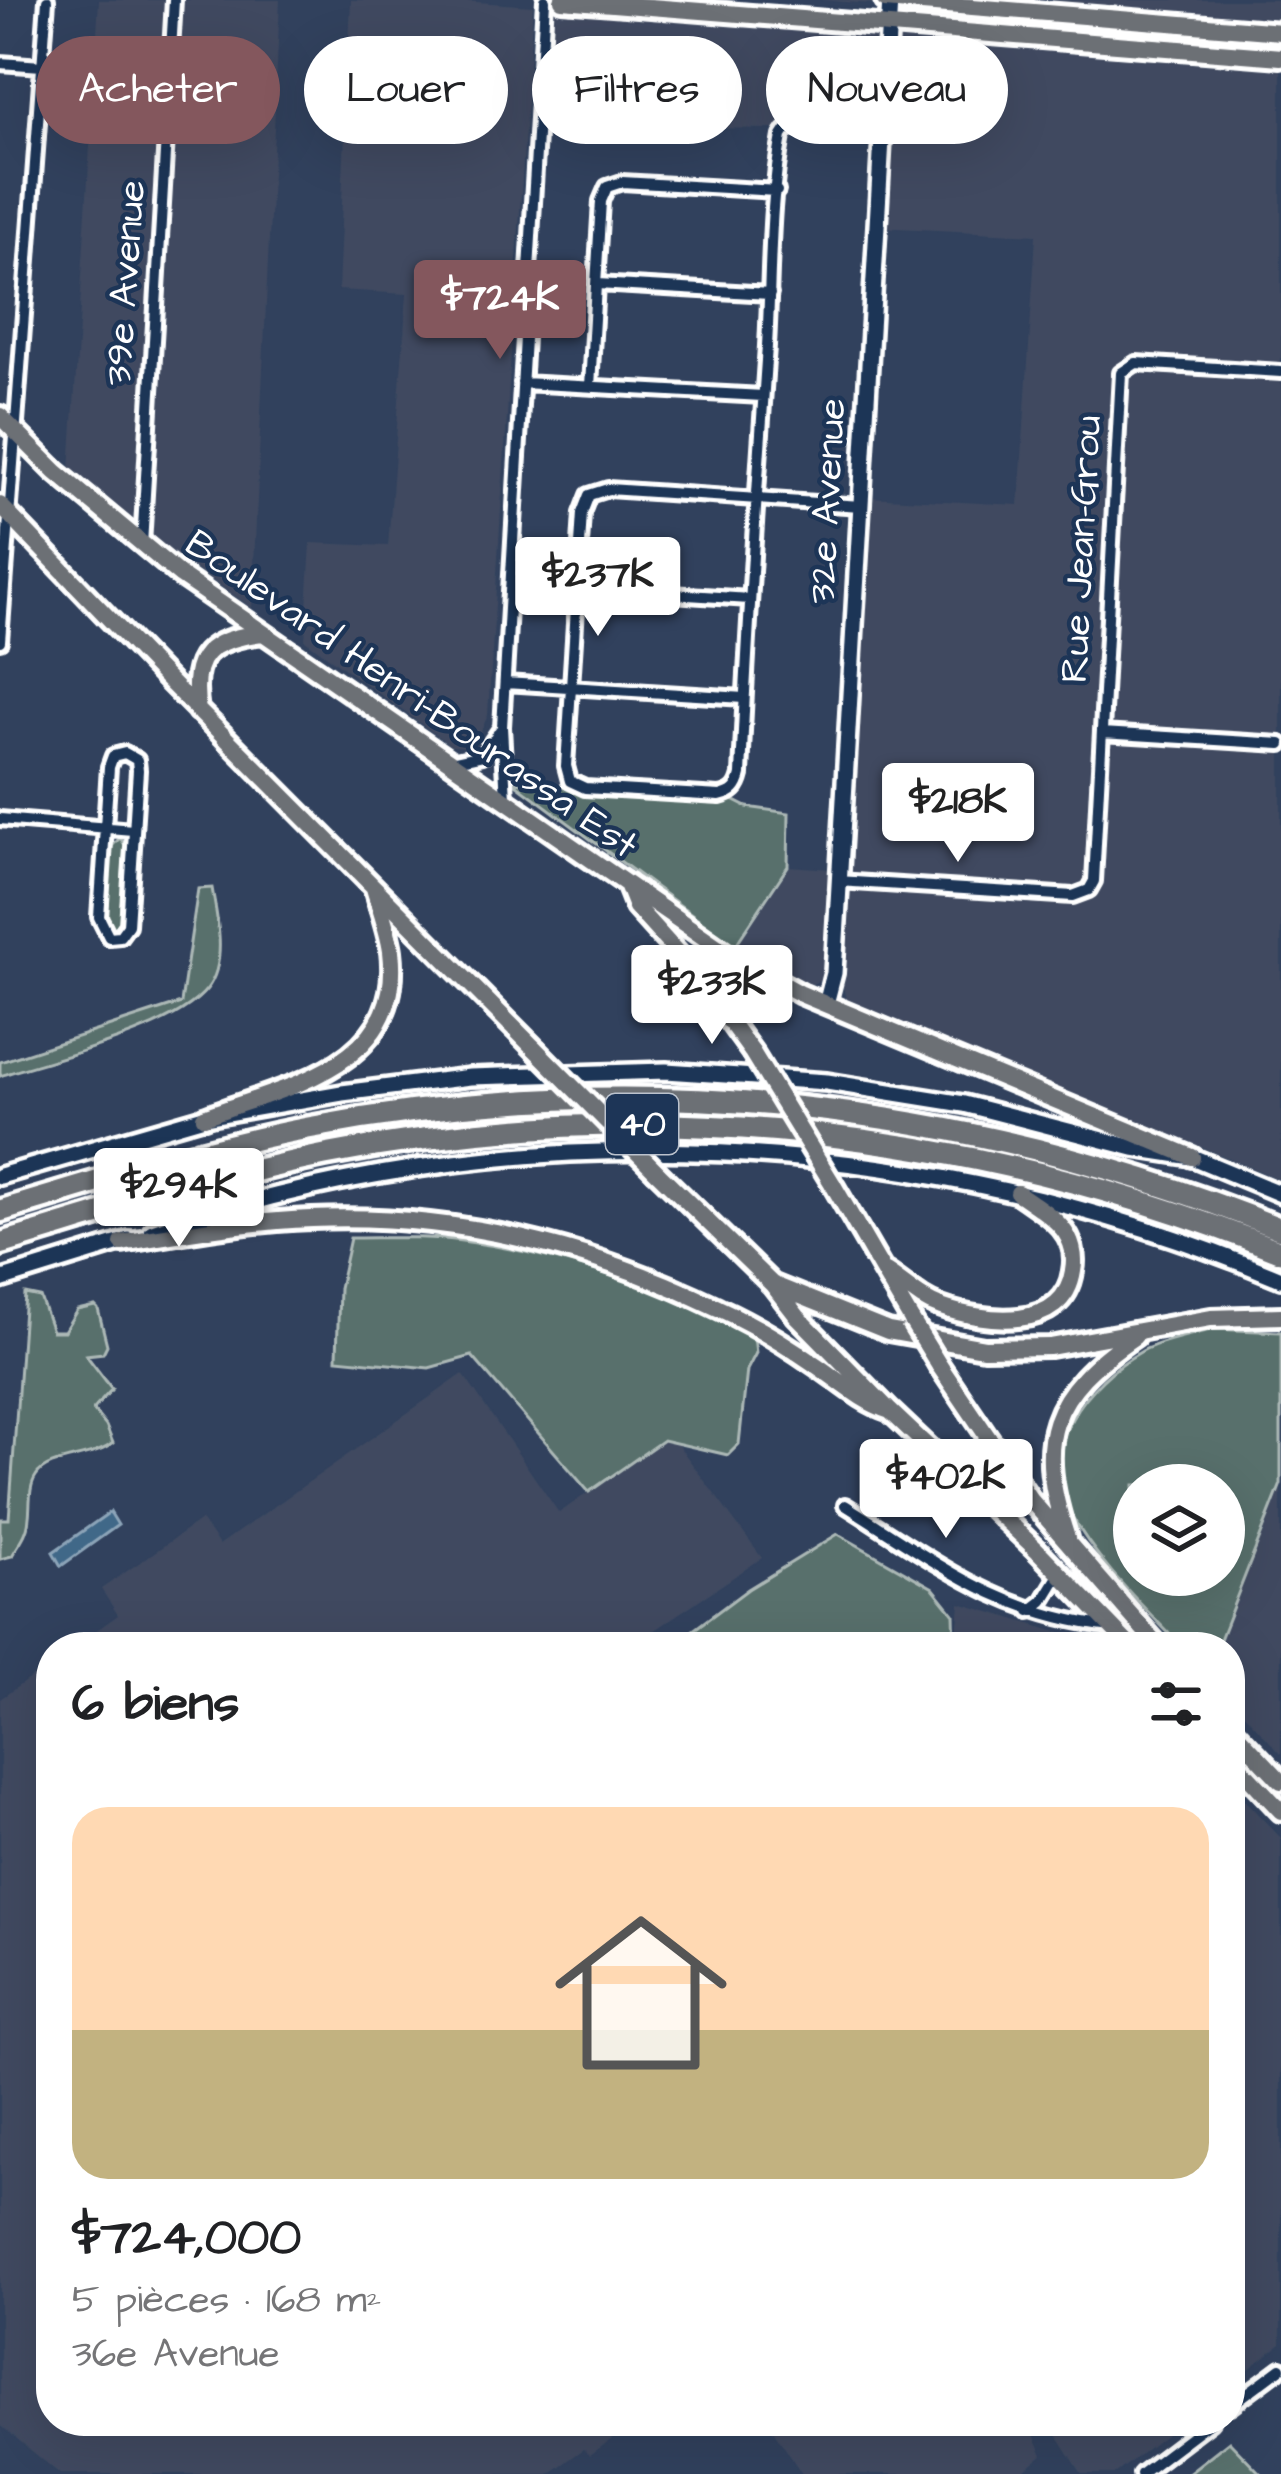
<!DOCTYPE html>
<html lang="fr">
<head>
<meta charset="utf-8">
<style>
  :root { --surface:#fff; --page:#f2f2f2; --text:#202124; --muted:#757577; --accent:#84575d }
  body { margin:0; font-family:"Architects Daughter",sans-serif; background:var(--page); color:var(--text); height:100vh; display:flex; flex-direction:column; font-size:45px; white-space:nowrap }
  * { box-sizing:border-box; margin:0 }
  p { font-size:39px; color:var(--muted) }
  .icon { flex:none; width:66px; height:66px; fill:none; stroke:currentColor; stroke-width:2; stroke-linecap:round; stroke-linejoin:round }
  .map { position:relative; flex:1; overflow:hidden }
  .details { position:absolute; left:36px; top:1632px; width:1209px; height:804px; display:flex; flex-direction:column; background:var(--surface); border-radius:48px; box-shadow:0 12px 48px #0002 }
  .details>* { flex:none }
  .top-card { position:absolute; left:36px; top:36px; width:1209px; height:108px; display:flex; gap:24px }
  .tools { position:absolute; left:1113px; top:1464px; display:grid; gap:24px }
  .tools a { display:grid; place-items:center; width:132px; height:132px; border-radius:50%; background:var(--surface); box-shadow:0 12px 48px #0002; font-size:60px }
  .price { position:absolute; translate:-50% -102px; padding:0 27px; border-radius:12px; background:#fff; color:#222; font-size:39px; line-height:78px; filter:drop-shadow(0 3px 6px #0008) }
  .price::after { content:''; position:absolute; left:50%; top:72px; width:36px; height:27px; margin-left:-18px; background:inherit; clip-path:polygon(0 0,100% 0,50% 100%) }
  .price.current { background:var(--accent); color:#fff }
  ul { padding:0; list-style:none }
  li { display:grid; align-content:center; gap:24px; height:636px; padding:0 36px }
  li span { display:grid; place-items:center; height:372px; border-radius:36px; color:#555 }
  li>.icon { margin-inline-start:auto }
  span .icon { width:216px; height:216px; fill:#fffc; stroke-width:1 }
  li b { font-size:51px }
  h2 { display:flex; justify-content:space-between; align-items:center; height:144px; padding:0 36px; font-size:51px }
  .pill { padding:0 42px; border-radius:54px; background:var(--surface); box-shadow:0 12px 48px #0002; font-size:42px; line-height:108px }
  .pill.current { background:var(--accent); color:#fff }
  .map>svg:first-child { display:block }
</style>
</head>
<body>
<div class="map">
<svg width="1281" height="2474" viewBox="0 0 1281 2474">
  <rect width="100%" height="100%" fill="#31415d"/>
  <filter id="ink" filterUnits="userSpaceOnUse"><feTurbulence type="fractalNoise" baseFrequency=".00833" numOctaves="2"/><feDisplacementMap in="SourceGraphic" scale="24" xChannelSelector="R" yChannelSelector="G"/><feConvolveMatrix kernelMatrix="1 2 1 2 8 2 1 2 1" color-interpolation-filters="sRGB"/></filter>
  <g filter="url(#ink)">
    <path fill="#3f4a61" d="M99,0H280L252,608L155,541L70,471Z
      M351,0H448L533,6L488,715L474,747L451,746L305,640L311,543L388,546L407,294L338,290Z
      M545,0L1281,57V1180L888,1018L846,999L843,987L820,980L811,985L735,945L788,866L848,870L868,497L1019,505L1036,235L877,227L882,131L538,125Z
      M820,0H1281V35Z
      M463,1374L559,1513L663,1440L678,1445L762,1558L647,1635L654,1647H73L118,1615L101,1589L201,1520L219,1545Z
      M1281,1484V1754L1230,1698V1647H1217Z
      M960,1603L1097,1644L1099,1647H956Z
      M51,1663V2421H611L619,2434L590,2455L584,2449L549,2474H60L0,2425V1699Z
      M1230,1785L1281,1838V2344L1230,2384Z
      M767,2421H1028L1043,2455L1019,2474H802Z
      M1048,2421H1183L1115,2474H1082Z"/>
    <path fill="#58706c" stroke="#acb8b6" stroke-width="3" fill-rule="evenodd" d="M513,782L733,800L747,807L789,813L788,866L735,946Z
      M120,838L125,845L120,924L112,930L107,923L111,847Z
      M212,888C217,918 228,962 207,989C173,1032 54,1058 0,1076V1062L181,1003L198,889Z
      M350,1238C387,1238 426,1236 462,1241C557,1253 670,1290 754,1337L756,1353L747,1370L739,1444L728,1455L663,1440L589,1492L472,1356L429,1368L337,1359L339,1288Z
      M25,1294L40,1297L52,1331H64L77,1310L95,1306L98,1309L107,1345L103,1353L86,1355L112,1389L93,1410L106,1426L113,1443C93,1460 48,1456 36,1476C26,1491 33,1515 26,1531C23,1540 16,1548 12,1556L0,1559V1519H9Z
      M1213,1329L1281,1332V1484L1217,1647H1182C1142,1605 1097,1563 1069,1511C1035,1447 1087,1382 1142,1351C1162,1340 1190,1336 1213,1329ZM1134,1485H1224V1575H1134Z
      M838,1534L933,1588L954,1614L955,1647H681L684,1637L748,1589Z
      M1229,2441L1261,2474H1187Z"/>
    <path fill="#406788" stroke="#8ca4b8" stroke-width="3" d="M110,1512L118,1525L61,1566L53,1552Z"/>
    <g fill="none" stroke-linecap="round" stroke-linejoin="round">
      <g stroke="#fff" stroke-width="20">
        <path id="street" d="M0,63L42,66
          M597,284L770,294
          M522,383L763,396
          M590,386L601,201L607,187L622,182L777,191
          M861,506L608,489L589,495L582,513L566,766L570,781L585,788L720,796C733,793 738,788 741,775C747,632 757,489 767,346C771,277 769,204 782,136L786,130L803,127L883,131
          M142,545L174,0
          M578,588L750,599
          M0,641L47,0
          M505,683L744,698
          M1102,733L1281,744
          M125,753L137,760L138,770L128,925L120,936L109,937L99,917L109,767L113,756Z
          M451,762L483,755L500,730
          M506,799L502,727L545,0
          M0,819L133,830
          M838,881L1073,896L1089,890L1094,881L1121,373L1136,363L1281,372
          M845,1505C938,1563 999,1614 1112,1627
          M1030,1611L1043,1601L1060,1573
          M1230,2406L1281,2368
          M1141,2474L1211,2421"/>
      </g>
      <g stroke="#fff" stroke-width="24">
        <path id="secondary" d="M826,1004L834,973L890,0
          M0,1176L204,1117L342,1093L470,1077L666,1071L827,1082L964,1104L1134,1148L1192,1157L1281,1194
          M152,1232C519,1108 925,1129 1281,1279
          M0,1280L129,1240"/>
      </g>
      <g stroke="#fff" stroke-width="26">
        <path id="primary" d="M562,0L1281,57
          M885,0L1281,32
          M0,416L56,472L181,576L728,954L801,994L1192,1157
          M0,505L170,682L535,1049
          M198,711C189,654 209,640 262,633
          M627,884L636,907L691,968L752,1052
          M204,1117C286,1086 405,1067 391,951C388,930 380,909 374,888
          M657,1172L773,1285L797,1316L890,1411L1037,1550L1131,1647
          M832,1183L912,1321
          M122,1243C185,1233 248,1221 312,1219C454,1213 592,1247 718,1308C751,1323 783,1342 813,1363C839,1380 860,1401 890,1411
          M886,1272C905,1284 920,1300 941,1307C983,1322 1064,1333 1073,1271C1076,1256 1072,1240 1062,1228C1051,1214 1033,1204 1018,1193
          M774,1285L888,1331L984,1348L1050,1347L1211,1318L1281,1316
          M939,1365L1029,1498L1159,1647
          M1067,1538C1034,1439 1049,1394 1135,1336
          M1230,1727L1281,1781
          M1230,1757L1281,1811"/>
      </g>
      <g stroke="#fff" stroke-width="30">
        <path id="highway" d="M0,1211C102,1181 203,1148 308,1128C637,1065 971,1103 1281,1229
          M0,1244C108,1212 215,1177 325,1155C647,1092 978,1129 1281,1252"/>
      </g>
      <use href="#street" stroke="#1d3557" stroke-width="10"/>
      <use href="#secondary" stroke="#1d3557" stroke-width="15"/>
      <use href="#primary" stroke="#6c6f75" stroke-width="16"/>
      <use href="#highway" stroke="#6c6f75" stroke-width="21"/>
      <g stroke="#fff" stroke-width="26" stroke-linecap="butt">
        <path id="primary-bridge" d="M535,1049L657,1172
          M752,1052L832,1183
          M912,1321L939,1365"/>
      </g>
      <use href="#primary-bridge" stroke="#6c6f75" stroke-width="16"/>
    </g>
  </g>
  <g text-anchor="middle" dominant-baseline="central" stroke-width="9" stroke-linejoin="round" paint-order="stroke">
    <rect fill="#1d3557" stroke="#bbc2cd" stroke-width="3" x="606" y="1094" width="72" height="60" rx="9"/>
    <g font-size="36" font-weight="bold" fill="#fff">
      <text x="642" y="1124">40</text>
    </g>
    <g font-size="39" fill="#fff" stroke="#1d3557">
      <text transform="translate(126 283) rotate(-86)">39e Avenue</text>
      <text transform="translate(828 501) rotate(-87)">32e Avenue</text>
      <text transform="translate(1082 549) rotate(-87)">Rue Jean-Grou</text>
      <text transform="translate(411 695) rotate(35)">Boulevard Henri-Bourassa Est</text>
    </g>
  </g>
</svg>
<div class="tools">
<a><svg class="icon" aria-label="layers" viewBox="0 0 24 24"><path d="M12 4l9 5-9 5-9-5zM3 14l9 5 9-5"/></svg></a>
</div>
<b class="price current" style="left:500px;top:362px">$724K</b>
<b class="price" style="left:598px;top:639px">$237K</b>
<b class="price" style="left:958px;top:865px">$218K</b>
<b class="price" style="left:712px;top:1047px">$233K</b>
<b class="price" style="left:179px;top:1250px">$294K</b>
<b class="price" style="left:946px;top:1541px">$402K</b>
<div class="top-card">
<a class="pill current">Acheter</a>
<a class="pill">Louer</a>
<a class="pill">Filtres</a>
<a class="pill">Nouveau</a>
</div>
<section class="details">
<h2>6 biens<svg class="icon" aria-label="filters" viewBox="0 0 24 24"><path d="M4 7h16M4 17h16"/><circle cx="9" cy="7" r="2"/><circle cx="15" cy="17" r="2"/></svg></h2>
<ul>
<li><span style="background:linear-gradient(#ffd9b3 60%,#c2b280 0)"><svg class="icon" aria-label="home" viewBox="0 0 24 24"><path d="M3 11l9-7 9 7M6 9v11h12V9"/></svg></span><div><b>$724,000</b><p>5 pièces · 168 m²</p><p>36e Avenue</p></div></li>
</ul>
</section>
</div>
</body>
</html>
